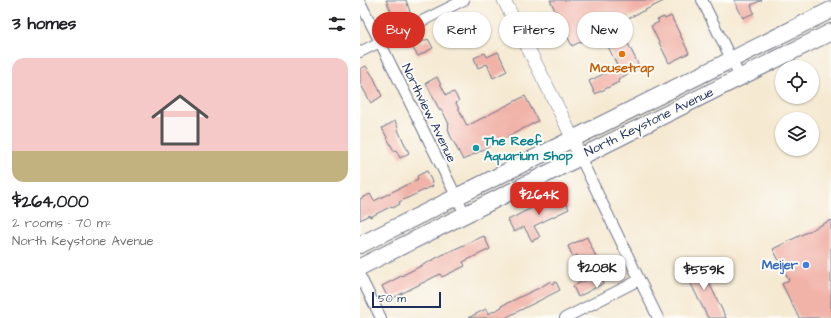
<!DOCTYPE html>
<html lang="en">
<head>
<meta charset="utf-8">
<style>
  :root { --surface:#fff; --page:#f6f6f6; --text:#202124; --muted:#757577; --line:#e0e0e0; --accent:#d93025 }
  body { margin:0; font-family:"Architects Daughter",sans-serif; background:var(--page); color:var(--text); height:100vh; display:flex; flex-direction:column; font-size:15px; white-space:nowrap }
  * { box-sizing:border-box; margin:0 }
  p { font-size:13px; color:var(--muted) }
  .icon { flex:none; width:22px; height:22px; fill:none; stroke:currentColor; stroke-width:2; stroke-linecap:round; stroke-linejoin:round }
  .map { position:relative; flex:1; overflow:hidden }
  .panel { display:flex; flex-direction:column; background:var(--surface); width:360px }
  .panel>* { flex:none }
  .top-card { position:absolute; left:12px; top:12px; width:380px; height:36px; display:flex; gap:8px }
  .controls { position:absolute; left:415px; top:60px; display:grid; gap:8px }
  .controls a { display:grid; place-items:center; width:44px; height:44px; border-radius:50%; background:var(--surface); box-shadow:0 1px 3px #0004; font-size:20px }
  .scale { position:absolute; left:12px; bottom:10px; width:69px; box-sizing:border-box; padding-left:4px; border:2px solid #1b2f5e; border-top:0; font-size:11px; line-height:14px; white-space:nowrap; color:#1b2f5e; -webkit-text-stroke:3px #fdfcf7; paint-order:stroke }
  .price { position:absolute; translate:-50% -34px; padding:0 9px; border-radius:8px; background:#fff; color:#222; font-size:13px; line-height:26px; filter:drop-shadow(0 1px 2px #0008) }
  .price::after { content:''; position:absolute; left:50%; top:24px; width:12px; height:9px; margin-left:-6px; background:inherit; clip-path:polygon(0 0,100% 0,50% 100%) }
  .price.on { background:var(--accent); color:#fff }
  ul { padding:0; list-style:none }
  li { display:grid; align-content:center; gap:8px; height:212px; padding:0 12px }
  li+li { border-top:1px solid var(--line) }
  li span { display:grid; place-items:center; height:124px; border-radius:12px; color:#555 }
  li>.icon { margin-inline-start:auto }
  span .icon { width:72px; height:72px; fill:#fffc; stroke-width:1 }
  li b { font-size:17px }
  h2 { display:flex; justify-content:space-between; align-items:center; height:48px; padding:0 12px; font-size:17px }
  .tag { padding:0 14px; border-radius:18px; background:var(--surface); box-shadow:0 1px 3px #0004; font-size:14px; line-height:36px }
  .tag.on { background:var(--accent); color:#fff }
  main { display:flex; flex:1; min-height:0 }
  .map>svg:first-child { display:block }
</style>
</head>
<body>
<main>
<section class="panel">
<h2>3 homes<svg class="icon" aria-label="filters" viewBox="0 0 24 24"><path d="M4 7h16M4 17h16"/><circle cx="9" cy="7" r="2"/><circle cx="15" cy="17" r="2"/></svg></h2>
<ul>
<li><span style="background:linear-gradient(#f6c9c9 75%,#c2b280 0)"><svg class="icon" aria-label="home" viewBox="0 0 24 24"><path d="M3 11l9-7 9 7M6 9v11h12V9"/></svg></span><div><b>$264,000</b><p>2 rooms · 70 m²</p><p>North Keystone Avenue</p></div></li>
</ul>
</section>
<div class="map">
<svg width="471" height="318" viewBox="0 0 471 318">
  <rect width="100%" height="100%" fill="#fdfcf7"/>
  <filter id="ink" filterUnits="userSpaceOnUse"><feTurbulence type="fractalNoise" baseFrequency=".025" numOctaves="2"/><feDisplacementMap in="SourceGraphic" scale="8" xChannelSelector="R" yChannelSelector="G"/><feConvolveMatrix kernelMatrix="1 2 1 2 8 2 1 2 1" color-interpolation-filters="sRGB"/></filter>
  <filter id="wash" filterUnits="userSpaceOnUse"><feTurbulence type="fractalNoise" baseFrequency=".012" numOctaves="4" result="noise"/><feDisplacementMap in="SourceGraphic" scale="16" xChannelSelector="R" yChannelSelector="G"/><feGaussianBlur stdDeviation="0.9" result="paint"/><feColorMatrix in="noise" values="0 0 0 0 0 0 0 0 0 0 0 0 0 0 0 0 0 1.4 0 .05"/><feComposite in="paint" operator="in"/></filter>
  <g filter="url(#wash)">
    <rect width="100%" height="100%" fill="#f5e9d2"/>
    <g id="blocks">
      <path fill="#f1b2a8" d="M26,0H46L50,12L34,18Z
        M190,0H306L258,23L280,68L258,79L259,82L235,94L229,81L258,67L241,32L212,46Z
        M374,0H402L391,5L394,13L383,18Z
        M311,16L329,53L309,63L291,26L299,22L297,20L304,17L305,19Z
        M111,21L116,28L124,25L128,33L107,43L99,27Z
        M68,39L73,48L58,56L52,47Z
        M138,52L147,71L133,78L127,64L118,68L114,58L125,53L127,57Z
        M6,66L14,78L22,96L11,103L0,83V69Z
        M77,77L86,95L94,92L99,101L96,103L107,126L165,96L178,121L103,160L90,135L88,128L89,127L88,125L89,124L82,110L80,111L66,83Z
        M35,121L39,129L38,130L49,153L40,158L36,150L34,151L22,128Z
        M67,171L72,182L71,183L73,186L39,202L40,204L33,208L32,206L10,217L9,215L0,220V199L10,194L14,201L58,179L57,176Z
        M201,193L209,209L174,226L180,237L172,241L164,227L154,232L148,220Z
        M471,220V318H439L422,284L429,280L413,249Z
        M124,236L130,249L103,262L105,266L82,277L80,274L29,300L22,286L86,253Z
        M227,237L238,261L235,263L237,267L236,268L244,283L218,297L213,286L230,278L223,263L221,264L217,255L213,257L208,246Z
        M337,258L366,318H348L326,274L329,273L326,267L330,266L328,263Z
        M191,281L192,284L196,282L200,290L145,318H108L126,309L128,314L142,307L141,306L179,288Z"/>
    </g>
  </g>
  <g filter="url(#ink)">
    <use href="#blocks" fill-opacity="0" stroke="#677087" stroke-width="1"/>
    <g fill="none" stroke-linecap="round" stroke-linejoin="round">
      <g stroke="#677087" stroke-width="12">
        <path id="minor" d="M342,0L380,77
          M0,2L105,214
          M0,52L104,0
          M220,157L298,318
          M0,276L21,318
          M205,318L279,280"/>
      </g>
      <g stroke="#677087" stroke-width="14">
        <path id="tertiary" d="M144,0L205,122L220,157"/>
      </g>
      <g stroke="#677087" stroke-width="18">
        <path id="primary" d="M0,245L471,10
          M0,267L471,32"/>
      </g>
      <use href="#minor" stroke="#fff" stroke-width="10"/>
      <use href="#tertiary" stroke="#fff" stroke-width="13"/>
      <use href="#primary" stroke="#fff" stroke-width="16"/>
    </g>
  </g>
  <circle fill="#e8710a" stroke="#fdfcf7" stroke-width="1.5" cx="262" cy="54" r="4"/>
  <circle fill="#0f9aa8" stroke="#fdfcf7" stroke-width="1.5" cx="116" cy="148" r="4"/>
  <circle fill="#3f7fe0" stroke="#fdfcf7" stroke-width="1.5" cx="446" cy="265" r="4"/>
  <g text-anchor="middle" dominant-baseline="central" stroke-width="4" stroke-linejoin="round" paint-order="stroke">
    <g font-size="13" font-weight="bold" fill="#c56008" stroke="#fdfcf7">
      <text x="262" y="68">Mousetrap</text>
    </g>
    <g font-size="13" fill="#1b2f5e" stroke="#fdfcf7">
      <text transform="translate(69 113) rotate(64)">Northview Avenue</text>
      <text transform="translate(289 122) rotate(-26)">North Keystone Avenue</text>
    </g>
    <g font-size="13" font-weight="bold" fill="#0d838f" stroke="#fdfcf7" text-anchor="start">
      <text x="124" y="141">The Reef<tspan x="124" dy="15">Aquarium Shop</tspan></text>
    </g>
    <g font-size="13" font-weight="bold" fill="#366cbe" stroke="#fdfcf7" text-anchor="end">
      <text x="438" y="265">Meijer</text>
    </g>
  </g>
</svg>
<div class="controls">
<a><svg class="icon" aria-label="locate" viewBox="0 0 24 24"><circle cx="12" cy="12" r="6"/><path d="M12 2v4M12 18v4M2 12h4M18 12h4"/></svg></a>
<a><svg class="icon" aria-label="layers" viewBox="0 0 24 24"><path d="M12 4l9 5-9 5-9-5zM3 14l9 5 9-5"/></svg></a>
</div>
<div class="scale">50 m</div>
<b class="price on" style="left:179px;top:216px">$264K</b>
<b class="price" style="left:237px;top:289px">$208K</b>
<b class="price" style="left:344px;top:291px">$559K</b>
<div class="top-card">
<a class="tag on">Buy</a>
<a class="tag">Rent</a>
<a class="tag">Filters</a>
<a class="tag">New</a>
</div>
</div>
</main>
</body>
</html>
